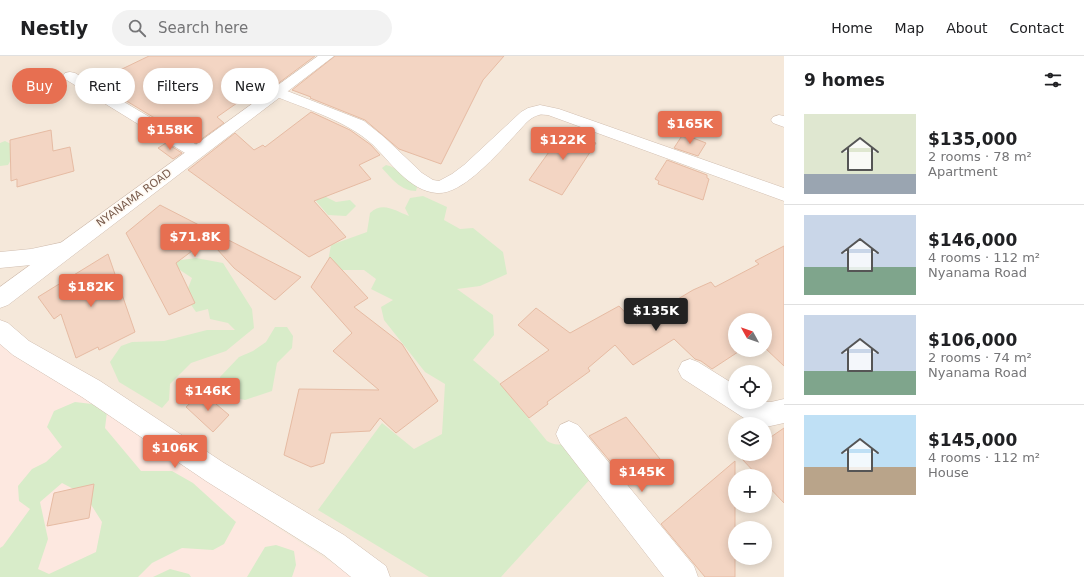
<!DOCTYPE html>
<html lang="en">
<head>
<meta charset="utf-8">
<style>
  :root { --surface:#fff; --page:#f2f2f2; --text:#202124; --muted:#757577; --line:#e0e0e0; --accent:#e76f51 }
  body { margin:0; font-family:"DejaVu Sans",sans-serif; background:var(--page); color:var(--text); height:100vh; display:flex; flex-direction:column; font-size:15px; white-space:nowrap }
  * { box-sizing:border-box; margin:0 }
  p { font-size:13px; color:var(--muted) }
  .icon { flex:none; width:22px; height:22px; fill:none; stroke:currentColor; stroke-width:2; stroke-linecap:round; stroke-linejoin:round }
  .map { position:relative; flex:1; overflow:hidden }
  .panel { display:flex; flex-direction:column; background:var(--surface); width:300px }
  .panel>* { flex:none }
  .hud { position:absolute; left:12px; top:12px; width:380px; height:36px; display:flex; gap:8px }
  .needle { width:26px; rotate:310deg }
  .controls { position:absolute; left:728px; top:257px; display:grid; gap:8px }
  .controls a { display:grid; place-items:center; width:44px; height:44px; border-radius:50%; background:var(--surface); box-shadow:0 2px 10px #0003; font-size:20px }
  .price { position:absolute; translate:-50% -34px; padding:0 9px; border-radius:4px; background:var(--accent); color:#fff; font-size:13px; line-height:26px; filter:drop-shadow(0 1px 2px #0008) }
  .price::after { content:''; position:absolute; left:50%; top:24px; width:12px; height:9px; margin-left:-6px; background:inherit; clip-path:polygon(0 0,100% 0,50% 100%) }
  .price.on { background:#222; color:#fff }
  ul { padding:0; list-style:none }
  li { display:flex; align-items:center; gap:12px; height:100px; padding:0 20px }
  li+li { border-top:1px solid var(--line) }
  li span { display:grid; place-items:center; flex:none; width:112px; height:80px; border-radius:0px; color:#555 }
  li>.icon { margin-inline-start:auto }
  span .icon { width:48px; height:48px; fill:#fffc; stroke-width:1 }
  li b { font-size:17px }
  h2 { display:flex; justify-content:space-between; align-items:center; height:48px; padding:0 20px; font-size:17px }
  .tag { padding:0 14px; border-radius:18px; background:var(--surface); box-shadow:0 2px 10px #0003; font-size:14px; line-height:36px }
  .tag.on { background:var(--accent); color:#fff }
  header { display:flex; align-items:center; gap:24px; box-sizing:border-box; height:56px; padding:0 20px; background:var(--surface); border-bottom:1px solid var(--line) }
  header strong { font-size:19px }
  nav { display:flex; gap:22px; margin-inline-start:auto; font-size:14px }
  .search { width:280px; height:36px; background:var(--page); display:flex; align-items:center; gap:10px; box-sizing:border-box; padding:0 14px; border-radius:22px; color:var(--muted); font-size:15px }
  main { display:flex; flex:1; min-height:0 }
  .map>svg:first-child { display:block }
</style>
</head>
<body>
<header>
<strong>Nestly</strong>
<div class="search"><svg class="icon" aria-label="search" viewBox="0 0 24 24"><circle cx="10" cy="10" r="6"/><path d="M15 15l6 6"/></svg>Search here</div>
<nav><a>Home</a><a>Map</a><a>About</a><a>Contact</a></nav>
</header>
<main>
<div class="map">
<svg width="784" height="521" viewBox="0 0 784 521">
  <rect width="100%" height="100%" fill="#fdf6ec"/>
  <path fill="#f5e8da" fill-rule="evenodd" d="M0,0H784V521H0ZM735,264H765V294H735ZM735,316H765V346H735ZM735,368H765V398H735ZM735,420H765V450H735ZM735,472H765V502H735Z"/>
  <path fill="#fde8e0" d="M0,283L72,334L298,485L348,517L361,521H0Z"/>
  <path fill="#d8ecc9" fill-rule="evenodd" d="M5,85L15,90L12,102L8,109L0,110V87Z
    M386,109C398,111 408,123 417,131L416,135C401,135 391,122 382,112Z
    M423,140L447,151L444,164L460,173L473,172L503,196L507,218L480,230L457,233L493,259L494,279L473,304L498,325L547,385C554,389 559,390 567,386L593,420L501,521H429L318,454L382,367L414,393L442,378L445,328L425,316L384,264L381,251L393,244L371,233L376,223L364,214H336L328,206L331,189L367,176L370,157C383,145 395,155 409,160L405,152L410,142Z
    M319,141H326L336,146L350,144L356,150L346,160L328,159L316,145Z
    M196,202L223,207L252,253L254,272L226,295L191,307L170,328L169,344L162,352L119,326L110,306L121,290L132,286L164,285L207,274H235L228,267L210,263L208,253L196,256L185,240L192,222L171,208L174,205Z
    M275,271H287L293,280L292,292L277,307L272,335L245,344L224,339L220,321L239,301L253,295L266,286Z
    M75,346L92,348L107,356L105,372L141,415H172L193,427L236,466L224,488L213,494L182,492L152,507L138,521H0V492L3,490L30,453L19,445L18,430L32,413L46,406L62,391L47,371L54,355ZM62,427L85,439L102,466L96,496L49,518L38,513L48,483L40,446Z
    M276,489L294,495L296,509L292,521H247L265,491Z
    M170,513L189,518L191,521H153Z"/>
  <path fill="#f3d5c3" stroke="#e6bba3" d="M149,0H315L276,29L269,27L260,31L217,61L224,67L196,87L95,26Z
    M335,0H504L483,24L441,108L399,93L365,64L310,42L311,41L292,34Z
    M311,56L350,74L371,89L380,99L359,109L371,123L314,145L346,181L309,201L188,114L235,77L254,94L263,89L265,91Z
    M566,72L592,82L590,85L596,87L562,139L529,124Z
    M51,74L53,95L70,91L74,115L17,131V123L11,125L10,84Z
    M683,78L706,87L698,100L674,92Z
    M166,87L182,97L173,103L158,92Z
    M667,104L707,119V122L709,123L703,144L658,128L659,125L655,123Z
    M160,149L197,168L301,221L275,244L234,212L208,183L176,207L195,247L169,259L126,177Z
    M784,190V310L765,292V264H735V294H741L712,313L701,305L695,303L674,283L633,309L615,289L588,312L590,315L547,346L548,348L529,362L500,328L549,294L518,269L536,252L570,277L619,250L636,268L693,234L711,226L715,231L759,208L755,205Z
    M108,198L135,276L99,294L98,291L76,302L61,258L54,263L38,241Z
    M330,201L368,242L354,251L402,288L438,345L396,377L380,362L370,375L331,377L324,407L311,411L284,399L299,333L379,334L333,295L352,277L311,231Z
    M202,336L229,359L213,376L186,351Z
    M626,361L660,403L640,418L633,409L619,416L589,380Z
    M784,372V447L765,427V420H758L741,402L747,398H765V385Z
    M735,405V521H705L661,468Z
    M94,428L89,462L47,470L54,437Z"/>
  <g fill="none" stroke-linecap="round" stroke-linejoin="round">
    <g stroke="#d1beb0" stroke-width="1">
      <path id="minor" d="M70,16L75,17L202,92L204,96L202,100L196,102L190,100L65,23L63,20L65,17Z
        M277,31L364,65L384,81L422,117L433,124L439,125L452,118L464,109L521,56L528,52L540,49L559,53L784,132V145L548,59C545,59 541,58 539,59C529,61 522,72 516,78C499,96 463,139 437,137C409,135 391,106 372,88C347,65 304,52 272,39L269,36L272,33Z
        M779,59L784,60V71L773,67L771,64L773,61Z
        M64,186L71,189L74,194L71,199L31,209L0,212V196L31,193Z
        M0,264L8,267L29,285L100,325L224,407L344,479L386,510L390,521H351L324,499L206,425L82,341L13,299L0,288Z
        M690,303L698,306L735,329V346H771L784,343V367L766,371L765,368H756L747,364L682,322L678,314L682,306Z
        M569,365L578,369L694,510L698,521H664L560,387L556,378L560,369Z"/>
    </g>
    <g stroke="#d1beb0" stroke-width="1">
      <path id="tertiary" d="M318,0H334L8,249L0,252V231Z"/>
    </g>
    <use href="#minor" fill="#fff" fill-rule="evenodd"/>
    <use href="#tertiary" fill="#fff" fill-rule="evenodd"/>
  </g>
  <g text-anchor="middle" dominant-baseline="central" stroke-width="3.5" stroke-linejoin="round" paint-order="stroke">
    <g font-size="11" fill="#7a5c4d" stroke="#fffaf3">
      <text transform="translate(134 142) rotate(-36)">NYANAMA ROAD</text>
    </g>
  </g>
</svg>
<div class="controls">
<a><svg class="needle" viewBox="-14 -14 28 28"><path d="M0-13l5 13h-10z" fill="#e53935"/><path d="M0 13l5-13h-10z" fill="#757577"/></svg></a>
<a><svg class="icon" aria-label="locate" viewBox="0 0 24 24"><circle cx="12" cy="12" r="6"/><path d="M12 2v4M12 18v4M2 12h4M18 12h4"/></svg></a>
<a><svg class="icon" aria-label="layers" viewBox="0 0 24 24"><path d="M12 4l9 5-9 5-9-5zM3 14l9 5 9-5"/></svg></a>
<a>+</a>
<a>−</a>
</div>
<b class="price" style="left:690px;top:89px">$165K</b>
<b class="price" style="left:170px;top:95px">$158K</b>
<b class="price" style="left:563px;top:105px">$122K</b>
<b class="price" style="left:195px;top:202px">$71.8K</b>
<b class="price" style="left:91px;top:252px">$182K</b>
<b class="price on" style="left:656px;top:276px">$135K</b>
<b class="price" style="left:208px;top:356px">$146K</b>
<b class="price" style="left:175px;top:413px">$106K</b>
<b class="price" style="left:642px;top:437px">$145K</b>
<div class="hud">
<a class="tag on">Buy</a>
<a class="tag">Rent</a>
<a class="tag">Filters</a>
<a class="tag">New</a>
</div>
</div>
<section class="panel">
<h2>9 homes<svg class="icon" aria-label="filters" viewBox="0 0 24 24"><path d="M4 7h16M4 17h16"/><circle cx="9" cy="7" r="2"/><circle cx="15" cy="17" r="2"/></svg></h2>
<ul>
<li><span style="background:linear-gradient(#dfe7d0 75%,#9aa5b1 0)"><svg class="icon" aria-label="home" viewBox="0 0 24 24"><path d="M3 11l9-7 9 7M6 9v11h12V9"/></svg></span><div><b>$135,000</b><p>2 rooms · 78 m²</p><p>Apartment</p></div></li>
<li><span style="background:linear-gradient(#c9d6e8 65%,#7fa58c 0)"><svg class="icon" aria-label="home" viewBox="0 0 24 24"><path d="M3 11l9-7 9 7M6 9v11h12V9"/></svg></span><div><b>$146,000</b><p>4 rooms · 112 m²</p><p>Nyanama Road</p></div></li>
<li><span style="background:linear-gradient(#c9d6e8 70%,#7fa58c 0)"><svg class="icon" aria-label="home" viewBox="0 0 24 24"><path d="M3 11l9-7 9 7M6 9v11h12V9"/></svg></span><div><b>$106,000</b><p>2 rooms · 74 m²</p><p>Nyanama Road</p></div></li>
<li><span style="background:linear-gradient(#bfe0f5 65%,#b9a48a 0)"><svg class="icon" aria-label="home" viewBox="0 0 24 24"><path d="M3 11l9-7 9 7M6 9v11h12V9"/></svg></span><div><b>$145,000</b><p>4 rooms · 112 m²</p><p>House</p></div></li>
</ul>
</section>
</main>
</body>
</html>
